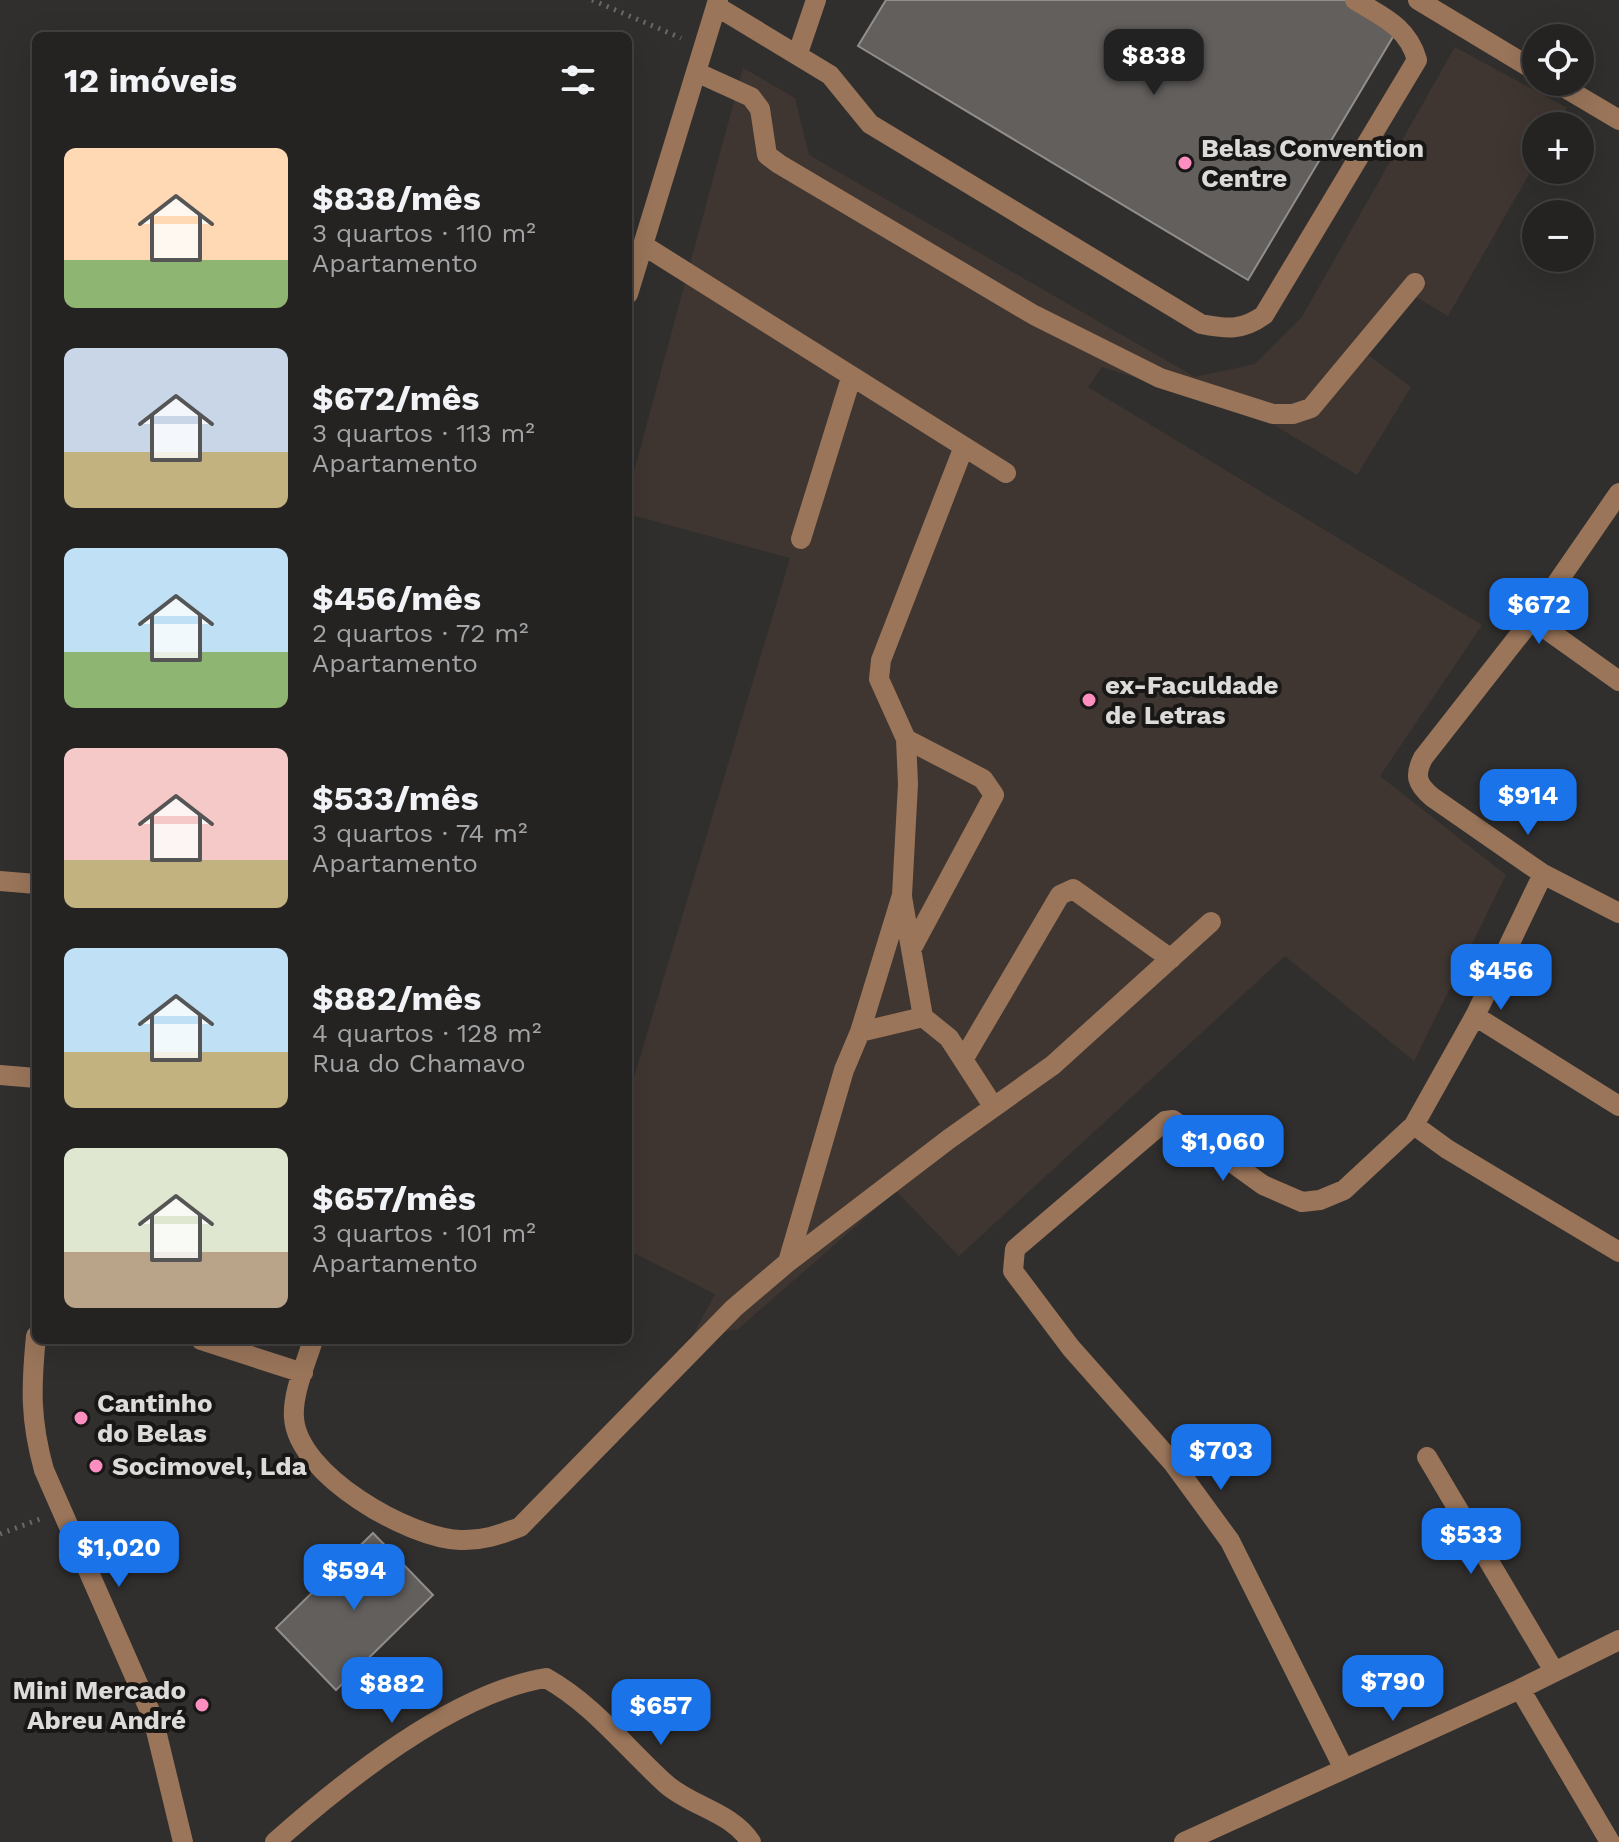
<!DOCTYPE html>
<html lang="pt">
<head>
<meta charset="utf-8">
<style>
  :root { --surface:#252322; --page:#2d2b2a; --text:#f1f3f6; --muted:#a3a4a5; --line:#424040; --accent:#1a73e8 }
  body { margin:0; font-family:"Work Sans",sans-serif; background:var(--page); color:var(--text); height:100vh; display:flex; flex-direction:column; font-size:30px; white-space:nowrap }
  * { box-sizing:border-box; margin:0 }
  p { font-size:26px; color:var(--muted) }
  .icon { flex:none; width:44px; height:44px; fill:none; stroke:currentColor; stroke-width:2; stroke-linecap:round; stroke-linejoin:round }
  .map { position:relative; flex:1; overflow:hidden }
  .drawer { position:absolute; left:32px; top:32px; width:600px; height:1312px; display:flex; flex-direction:column; background:var(--surface); border-radius:12px; box-shadow:0 8px 32px #0002,0 0 0 2px var(--line) }
  .drawer>* { flex:none }
  .fabs { position:absolute; left:1522px; top:24px; display:grid; gap:16px }
  .fabs a { display:grid; place-items:center; width:72px; height:72px; border-radius:50%; background:var(--surface); box-shadow:0 8px 32px #0002,0 0 0 2px var(--line); font-size:40px }
  .price { position:absolute; translate:-50% -68px; padding:0 18px; border-radius:16px; background:var(--accent); color:#fff; font-size:26px; line-height:52px; filter:drop-shadow(0 2px 4px #0008) }
  .price::after { content:''; position:absolute; left:50%; top:48px; width:24px; height:18px; margin-left:-12px; background:inherit; clip-path:polygon(0 0,100% 0,50% 100%) }
  .price.on { background:#222; color:#fff }
  ul { padding:0; list-style:none }
  li { display:flex; align-items:center; gap:24px; height:200px; padding:0 32px }
  li span { display:grid; place-items:center; flex:none; width:224px; height:160px; border-radius:12px; color:#555 }
  li>.icon { margin-inline-start:auto }
  span .icon { width:96px; height:96px; fill:#fffc; stroke-width:1 }
  li b { font-size:34px }
  h2 { display:flex; justify-content:space-between; align-items:center; height:96px; padding:0 32px; font-size:34px }
  .map>svg:first-child { display:block }
</style>
</head>
<body>
<div class="map">
<svg width="1619" height="1842" viewBox="0 0 1619 1842">
  <rect width="100%" height="100%" fill="#312f2d"/>
  <path fill="#3f3631" d="M1455,47L1567,108L1557,126H1536V162L1448,316L1413,295L1364,352L1411,387L1357,475L1264,419L1102,367L1088,387L1482,625L1380,776L1506,875L1414,1061L1285,956L959,1256L896,1191L738,1329L691,1339L715,1294L628,1250V1097L790,558L628,514V494L743,68L795,98L809,155L1195,377L1255,364L1302,317Z"/>
  <path fill="#625f5d" stroke="#918e8c" stroke-width="2" d="M886,0H1347L1397,30L1248,280L858,46Z
    M373,1533L433,1595L336,1690L276,1628Z"/>
  <g fill="none" stroke-linecap="round" stroke-linejoin="round">
    <path stroke="#6b6968" stroke-width="5" stroke-dasharray="2 6" stroke-linecap="butt" d="M592,0L681,38
      M0,1534L40,1519"/>
    <path stroke="#9a755a" stroke-width="20" d="M1418,0L1536,71
      M716,6L830,75L870,124L1201,324C1227,329 1242,331 1264,315L1417,60C1408,27 1383,17 1355,0
      M798,53L816,0
      M696,72L751,97L760,109L767,155L779,164L1034,315L1160,378L1273,414H1293L1311,408L1415,283
      M1555,82L1619,120
      M643,245L1006,473
      M628,294L718,0
      M1619,493L1532,619L1423,758C1414,776 1417,784 1432,797L1543,874L1619,913
      M801,539L851,378
      M1532,619L1619,681
      M906,739L983,779L994,795L913,946
      M0,881L36,884
      M902,897L923,1017L949,1038L993,1106
      M1475,1016L1619,1106
      M860,1032L923,1017
      M963,1060L1060,895L1073,889L1171,959
      M0,1075L36,1078
      M1414,1125L1447,1149L1619,1252
      M788,1262L844,1070L860,1032L902,895L908,784L906,739L879,679L881,660L963,449
      M36,1336C31,1387 30,1420 44,1470L153,1718L183,1842
      M201,1340L303,1373
      M313,1340C306,1363 292,1394 294,1418C298,1475 408,1538 460,1540C482,1541 499,1535 520,1527L734,1308L788,1262L949,1139L1053,1065L1211,922
      M1427,1457L1554,1671
      M1520,1689L1610,1842
      M1344,1769L1230,1541L1173,1463L1071,1348L1013,1271L1015,1249L1165,1121L1173,1120L1263,1185L1302,1202L1320,1200L1344,1190L1414,1125L1475,1016L1543,874
      M275,1842C344,1781 453,1693 546,1678C594,1705 625,1747 666,1784C692,1807 730,1811 751,1842
      M1184,1842L1520,1689L1619,1640"/>
  </g>
  <g fill="#fd8ec0" stroke="#181716" stroke-width="3">
    <circle cx="1185" cy="163" r="8"/>
    <circle cx="1089" cy="700" r="8"/>
    <circle cx="81" cy="1418" r="8"/>
    <circle cx="96" cy="1466" r="8"/>
    <circle cx="202" cy="1705" r="8"/>
  </g>
  <g text-anchor="middle" dominant-baseline="central" stroke-width="8" stroke-linejoin="round" paint-order="stroke">
    <g font-size="26" font-weight="bold" fill="#dddbda" stroke="#181716" text-anchor="start">
      <text x="1201" y="148">Belas Convention<tspan x="1201" dy="30">Centre</tspan></text>
      <text x="1105" y="685">ex-Faculdade<tspan x="1105" dy="30">de Letras</tspan></text>
      <text x="97" y="1403">Cantinho<tspan x="97" dy="30">do Belas</tspan></text>
      <text x="112" y="1466">Socimovel, Lda</text>
      <text x="186" y="1690" text-anchor="end">Mini Mercado<tspan x="186" dy="30">Abreu André</tspan></text>
    </g>
  </g>
</svg>
<div class="fabs">
<a><svg class="icon" aria-label="locate" viewBox="0 0 24 24"><circle cx="12" cy="12" r="6"/><path d="M12 2v4M12 18v4M2 12h4M18 12h4"/></svg></a>
<a>+</a>
<a>−</a>
</div>
<b class="price on" style="left:1154px;top:97px">$838</b>
<b class="price" style="left:1539px;top:646px">$672</b>
<b class="price" style="left:1528px;top:837px">$914</b>
<b class="price" style="left:1501px;top:1012px">$456</b>
<b class="price" style="left:1223px;top:1183px">$1,060</b>
<b class="price" style="left:1221px;top:1492px">$703</b>
<b class="price" style="left:1471px;top:1576px">$533</b>
<b class="price" style="left:119px;top:1589px">$1,020</b>
<b class="price" style="left:354px;top:1612px">$594</b>
<b class="price" style="left:1393px;top:1723px">$790</b>
<b class="price" style="left:392px;top:1725px">$882</b>
<b class="price" style="left:661px;top:1747px">$657</b>
<section class="drawer">
<h2>12 imóveis<svg class="icon" aria-label="filters" viewBox="0 0 24 24"><path d="M4 7h16M4 17h16"/><circle cx="9" cy="7" r="2"/><circle cx="15" cy="17" r="2"/></svg></h2>
<ul>
<li><span style="background:linear-gradient(#ffd9b3 70%,#8fb573 0)"><svg class="icon" aria-label="home" viewBox="0 0 24 24"><path d="M3 11l9-7 9 7M6 9v11h12V9"/></svg></span><div><b>$838/mês</b><p>3 quartos · 110 m²</p><p>Apartamento</p></div></li>
<li><span style="background:linear-gradient(#c9d6e8 65%,#c2b280 0)"><svg class="icon" aria-label="home" viewBox="0 0 24 24"><path d="M3 11l9-7 9 7M6 9v11h12V9"/></svg></span><div><b>$672/mês</b><p>3 quartos · 113 m²</p><p>Apartamento</p></div></li>
<li><span style="background:linear-gradient(#bfe0f5 65%,#8fb573 0)"><svg class="icon" aria-label="home" viewBox="0 0 24 24"><path d="M3 11l9-7 9 7M6 9v11h12V9"/></svg></span><div><b>$456/mês</b><p>2 quartos · 72 m²</p><p>Apartamento</p></div></li>
<li><span style="background:linear-gradient(#f6c9c9 70%,#c2b280 0)"><svg class="icon" aria-label="home" viewBox="0 0 24 24"><path d="M3 11l9-7 9 7M6 9v11h12V9"/></svg></span><div><b>$533/mês</b><p>3 quartos · 74 m²</p><p>Apartamento</p></div></li>
<li><span style="background:linear-gradient(#bfe0f5 65%,#c2b280 0)"><svg class="icon" aria-label="home" viewBox="0 0 24 24"><path d="M3 11l9-7 9 7M6 9v11h12V9"/></svg></span><div><b>$882/mês</b><p>4 quartos · 128 m²</p><p>Rua do Chamavo</p></div></li>
<li><span style="background:linear-gradient(#dfe7d0 65%,#b9a48a 0)"><svg class="icon" aria-label="home" viewBox="0 0 24 24"><path d="M3 11l9-7 9 7M6 9v11h12V9"/></svg></span><div><b>$657/mês</b><p>3 quartos · 101 m²</p><p>Apartamento</p></div></li>
</ul>
</section>
</div>
</body>
</html>
